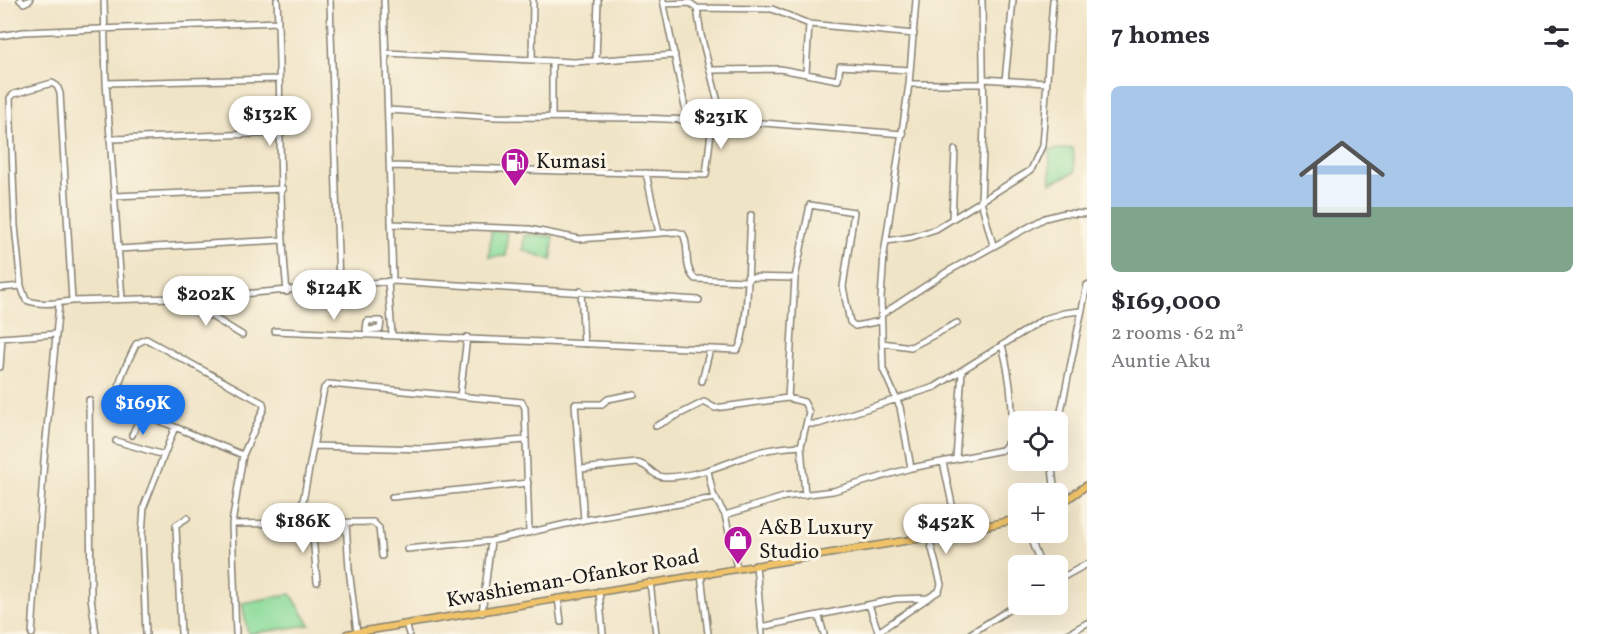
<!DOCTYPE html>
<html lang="en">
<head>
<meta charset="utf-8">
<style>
  :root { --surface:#fff; --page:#f2f2f3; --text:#2b2b33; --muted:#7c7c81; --line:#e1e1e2; --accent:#1a73e8 }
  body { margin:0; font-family:Vollkorn,serif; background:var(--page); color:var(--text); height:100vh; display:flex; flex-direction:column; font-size:22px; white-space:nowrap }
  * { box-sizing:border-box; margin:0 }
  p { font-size:20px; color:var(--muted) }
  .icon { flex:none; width:33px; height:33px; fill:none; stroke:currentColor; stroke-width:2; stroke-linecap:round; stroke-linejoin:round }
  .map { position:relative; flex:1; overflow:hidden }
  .details { display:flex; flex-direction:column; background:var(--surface); width:510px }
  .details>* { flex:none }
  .buttons { position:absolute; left:1008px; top:411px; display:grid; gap:12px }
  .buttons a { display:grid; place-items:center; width:60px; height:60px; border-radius:9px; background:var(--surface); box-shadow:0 6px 24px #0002; font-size:30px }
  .price { position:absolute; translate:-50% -51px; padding:0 14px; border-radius:21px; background:#fff; color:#222; font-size:20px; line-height:39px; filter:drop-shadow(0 2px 3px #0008) }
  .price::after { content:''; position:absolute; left:50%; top:36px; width:18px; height:14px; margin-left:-9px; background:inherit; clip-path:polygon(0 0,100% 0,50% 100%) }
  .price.selected { background:var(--accent); color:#fff }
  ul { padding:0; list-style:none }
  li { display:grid; align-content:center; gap:12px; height:318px; padding:0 24px }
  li+li { border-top:2px solid var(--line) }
  li span { display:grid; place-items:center; height:186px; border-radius:9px; color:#555 }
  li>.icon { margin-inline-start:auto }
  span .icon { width:108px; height:108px; fill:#fffc; stroke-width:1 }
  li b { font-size:26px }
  h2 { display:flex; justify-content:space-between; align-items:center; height:72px; padding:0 24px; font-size:26px }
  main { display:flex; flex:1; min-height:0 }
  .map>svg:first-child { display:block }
</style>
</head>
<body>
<main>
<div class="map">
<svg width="1087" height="634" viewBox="0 0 1087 634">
  <rect width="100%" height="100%" fill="#fcf5e5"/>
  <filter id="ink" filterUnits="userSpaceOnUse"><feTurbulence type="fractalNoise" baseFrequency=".0167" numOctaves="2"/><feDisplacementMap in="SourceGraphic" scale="12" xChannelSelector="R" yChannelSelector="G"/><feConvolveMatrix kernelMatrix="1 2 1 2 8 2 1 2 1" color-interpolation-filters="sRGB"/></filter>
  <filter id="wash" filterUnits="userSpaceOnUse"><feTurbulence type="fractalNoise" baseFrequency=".008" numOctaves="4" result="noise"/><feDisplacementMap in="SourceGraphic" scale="24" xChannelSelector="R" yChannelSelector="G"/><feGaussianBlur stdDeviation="1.35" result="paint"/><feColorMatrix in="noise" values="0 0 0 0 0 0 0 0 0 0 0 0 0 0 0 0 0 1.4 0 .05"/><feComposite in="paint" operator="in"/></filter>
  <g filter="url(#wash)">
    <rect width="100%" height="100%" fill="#f0e4c6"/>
    <path fill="#8ddc9b" stroke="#547c5c" stroke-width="1.5" d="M1073,148L1075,172L1051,183L1049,150Z
      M491,231L507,232L506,256L489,257Z
      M524,235L553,236L552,260L523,250Z
      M291,594L310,625L248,634L242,603Z"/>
  </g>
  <g filter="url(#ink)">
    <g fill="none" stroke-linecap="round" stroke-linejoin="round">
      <g stroke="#868071" stroke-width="8">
        <path id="minor" d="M20,0L24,3L30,0
          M104,0L106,83L122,299
          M277,0C282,97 277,195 287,292
          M330,0L339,286
          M384,0L393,281
          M663,0L688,122
          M982,0L984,126L981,201L993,245
          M664,4L690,3L697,8L772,9L809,24L914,34
          M697,8L701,35L723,122
          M0,36L23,32L278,22
          M386,53L574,62L675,55
          M532,60L533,0
          M596,61L598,0
          M711,70L780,69L838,80L840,66L910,70
          M806,73L809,24
          M983,79L1046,83
          M1005,81L1013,0
          M106,83L279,79
          M909,84H983
          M389,110L495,117L641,118L763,123L903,134
          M552,117V61
          M112,139L282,133
          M390,166L706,175L712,123
          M646,173L659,233
          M114,196L283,189
          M952,219L955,150
          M391,224L529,229L579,239L676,232L683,234C691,249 682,266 695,279L746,281
          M887,241L912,237L936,229L1031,170L1042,146L1053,0
          M118,249L282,240
          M747,277L795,278
          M388,281L392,335
          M0,288L21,286
          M581,291L584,344
          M190,298L198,308L242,335
          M72,301L60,93L57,86L52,83L14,94L10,98L15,226L21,286L26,300C41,306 57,303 72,301L207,297L393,281L699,300
          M881,315L945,273L1045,218L1065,213L1087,214
          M367,322L366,330L380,329L381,321H368
          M275,331L737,350C749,340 749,237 751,215
          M0,338L56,334
          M882,343L911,347L957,323
          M0,367L2,338
          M702,381L710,349
          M460,396L467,337
          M788,398L795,278L810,205L854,212L843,287L850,322L855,326L881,321
          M89,400L91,598L96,634
          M807,424H818L935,387L1044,319L1064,313L1080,311
          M656,426L704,402L715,408L788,398L804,402L809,412L801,446L805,495
          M1058,426L1087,285
          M132,435L142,413
          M116,441L164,455
          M315,446L423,449L525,440
          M956,459L962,371
          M1051,460L1055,494
          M943,462L958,532
          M911,468L900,407L883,369L881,298L884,254L909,84L916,0
          M581,469L637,463C650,465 652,477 665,477C699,477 728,462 759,452C773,448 786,447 801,446
          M708,471L713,494L725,515L737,568
          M392,497L528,483
          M725,515L784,497L833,491L911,468L1002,450C1021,435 1008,367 1002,345
          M584,520L575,404H602L608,399L634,394
          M299,523L324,388L329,384L522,402L525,408L529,533
          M346,523L349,569L357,633
          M232,524L373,522L379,528L382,556
          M312,524L317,582
          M1028,532L1041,566
          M407,549L491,541L584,520L715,498
          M756,565L762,634
          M701,574L708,634
          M1058,580L1087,564
          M650,582L656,634
          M599,591L603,634
          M558,598L561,622
          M869,605L879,634
          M482,613L491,541
          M819,617L824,634
          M406,624L409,634
          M761,627L896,599L928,598L939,591L941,584L929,537
          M878,632L928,598
          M32,634L44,460L59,304
          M146,634L142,535L144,506L175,427
          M181,634L176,528V525L187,518
          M236,634L232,524L243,455L264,408L263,403L146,339L136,344C128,364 109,389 126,407L243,455
          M970,634L1018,604
          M1068,634L1087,623"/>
      </g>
      <g stroke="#868071" stroke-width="9">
        <path id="major" d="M1058,506L1087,485
          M347,634L958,532L1018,519"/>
      </g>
      <use href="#minor" stroke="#fff" stroke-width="5"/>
      <use href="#major" stroke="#f0c369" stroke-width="6"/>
    </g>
  </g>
  <defs>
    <g id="fuel-pin" transform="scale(1.5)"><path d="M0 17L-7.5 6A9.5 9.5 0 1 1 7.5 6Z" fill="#b5179e" stroke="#fcf5e5"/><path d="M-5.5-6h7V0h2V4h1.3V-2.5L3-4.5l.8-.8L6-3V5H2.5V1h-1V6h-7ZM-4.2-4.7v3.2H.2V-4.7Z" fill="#fff"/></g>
    <g id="shop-pin" transform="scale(1.5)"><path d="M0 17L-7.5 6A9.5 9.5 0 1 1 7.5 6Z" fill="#b5179e" stroke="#fcf5e5"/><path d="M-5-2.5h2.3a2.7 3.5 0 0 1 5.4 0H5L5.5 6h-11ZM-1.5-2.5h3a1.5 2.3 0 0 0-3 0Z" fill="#fff"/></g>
  </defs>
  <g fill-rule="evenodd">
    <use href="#fuel-pin" x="515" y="162"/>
    <use href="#shop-pin" x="738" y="540"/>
  </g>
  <g text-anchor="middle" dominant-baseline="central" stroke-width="6" stroke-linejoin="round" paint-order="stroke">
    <g font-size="21" fill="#1c1c1c" stroke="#fcf5e5" text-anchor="start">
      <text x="536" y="162">Kumasi</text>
      <text x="759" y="528">A&amp;B Luxury<tspan x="759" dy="24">Studio</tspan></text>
    </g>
    <g font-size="21" fill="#1c1c1c" stroke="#fcf5e5">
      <text transform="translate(573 579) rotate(-10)">Kwashieman-Ofankor Road</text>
    </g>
  </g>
</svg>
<div class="buttons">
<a><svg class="icon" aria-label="locate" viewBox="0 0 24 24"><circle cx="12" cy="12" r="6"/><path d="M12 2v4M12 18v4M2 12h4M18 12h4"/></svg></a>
<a>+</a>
<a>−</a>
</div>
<b class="price" style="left:270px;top:147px">$132K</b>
<b class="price" style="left:721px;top:150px">$231K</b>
<b class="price" style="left:334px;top:321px">$124K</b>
<b class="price" style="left:206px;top:327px">$202K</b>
<b class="price selected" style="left:143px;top:436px">$169K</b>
<b class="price" style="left:303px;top:554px">$186K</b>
<b class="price" style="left:946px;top:555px">$452K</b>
</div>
<section class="details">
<h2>7 homes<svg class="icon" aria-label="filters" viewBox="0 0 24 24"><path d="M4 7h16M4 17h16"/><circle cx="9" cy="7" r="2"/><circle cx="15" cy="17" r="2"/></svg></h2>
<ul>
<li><span style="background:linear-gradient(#a9c7e8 65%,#7fa58c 0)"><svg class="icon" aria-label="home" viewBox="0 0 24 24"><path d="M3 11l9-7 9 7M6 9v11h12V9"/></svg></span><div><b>$169,000</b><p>2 rooms · 62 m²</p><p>Auntie Aku</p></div></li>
</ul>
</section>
</main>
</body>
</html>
